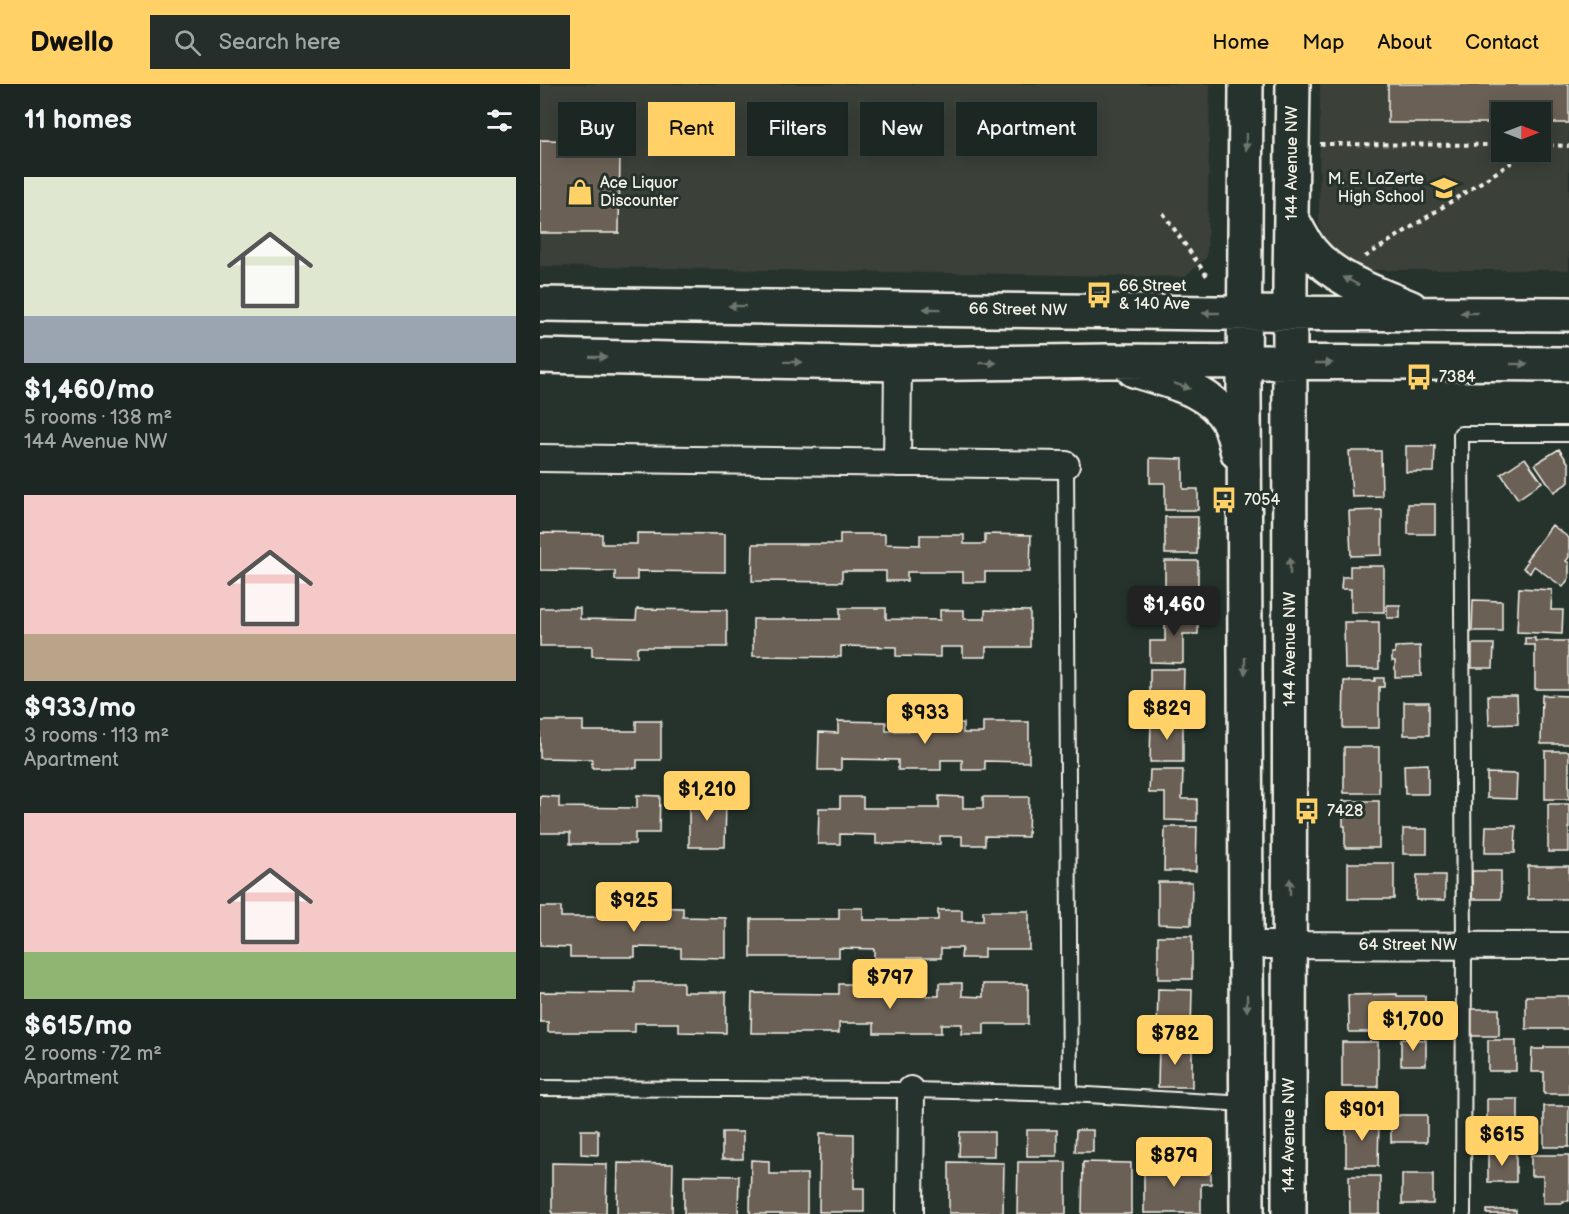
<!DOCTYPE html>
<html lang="en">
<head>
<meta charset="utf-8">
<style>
  :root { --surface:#1c2622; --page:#252e2a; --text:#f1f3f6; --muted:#a0a5a5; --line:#3a4340; --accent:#ffd166 }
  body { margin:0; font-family:"Balsamiq Sans",sans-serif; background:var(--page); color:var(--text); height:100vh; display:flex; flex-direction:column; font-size:22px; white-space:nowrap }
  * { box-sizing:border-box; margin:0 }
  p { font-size:20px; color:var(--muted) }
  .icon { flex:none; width:33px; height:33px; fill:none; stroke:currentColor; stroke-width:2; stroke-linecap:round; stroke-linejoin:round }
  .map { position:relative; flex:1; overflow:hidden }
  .side { display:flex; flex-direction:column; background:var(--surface); width:540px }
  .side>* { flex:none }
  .hud { position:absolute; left:18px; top:18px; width:570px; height:54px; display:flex; gap:12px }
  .needle { width:39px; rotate:90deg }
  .fabs { position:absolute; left:951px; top:18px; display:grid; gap:12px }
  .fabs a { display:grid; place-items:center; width:60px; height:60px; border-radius:0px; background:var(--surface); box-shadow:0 3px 15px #0003,0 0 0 2px var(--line); font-size:30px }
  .price { position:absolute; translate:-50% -51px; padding:0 14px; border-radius:6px; background:var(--accent); color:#111; font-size:20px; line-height:39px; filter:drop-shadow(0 2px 3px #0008) }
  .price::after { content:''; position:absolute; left:50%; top:36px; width:18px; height:14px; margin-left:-9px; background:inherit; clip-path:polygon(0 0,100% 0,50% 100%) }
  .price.active { background:#222; color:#fff }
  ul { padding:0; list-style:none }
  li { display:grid; align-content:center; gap:12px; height:318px; padding:0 24px }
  li span { display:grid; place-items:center; height:186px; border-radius:0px; color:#555 }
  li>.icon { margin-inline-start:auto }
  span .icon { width:108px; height:108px; fill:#fffc; stroke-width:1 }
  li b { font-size:26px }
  h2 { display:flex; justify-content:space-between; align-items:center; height:72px; padding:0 24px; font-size:26px }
  .tag { padding:0 21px; border-radius:0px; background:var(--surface); box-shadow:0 3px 15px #0003,0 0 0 2px var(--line); font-size:21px; line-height:54px }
  .tag.active { background:var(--accent); color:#111 }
  header { display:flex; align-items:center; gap:36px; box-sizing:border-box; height:84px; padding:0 30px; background:var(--accent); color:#111 }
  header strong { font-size:28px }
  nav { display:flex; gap:33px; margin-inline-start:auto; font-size:21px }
  .search { width:420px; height:54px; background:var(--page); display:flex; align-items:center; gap:15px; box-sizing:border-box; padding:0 21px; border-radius:0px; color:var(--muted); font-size:22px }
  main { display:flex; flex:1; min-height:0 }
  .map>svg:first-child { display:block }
</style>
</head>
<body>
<header>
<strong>Dwello</strong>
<div class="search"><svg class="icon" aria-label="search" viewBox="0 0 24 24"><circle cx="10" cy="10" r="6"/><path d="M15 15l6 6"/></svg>Search here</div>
<nav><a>Home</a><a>Map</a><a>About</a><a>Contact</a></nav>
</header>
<main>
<section class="side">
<h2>11 homes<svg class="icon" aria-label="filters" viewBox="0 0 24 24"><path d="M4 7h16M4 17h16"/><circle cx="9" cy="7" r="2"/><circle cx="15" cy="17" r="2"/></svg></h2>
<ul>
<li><span style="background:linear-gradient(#dfe7d0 75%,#9aa5b1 0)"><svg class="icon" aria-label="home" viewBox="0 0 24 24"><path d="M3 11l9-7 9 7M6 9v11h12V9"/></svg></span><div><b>$1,460/mo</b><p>5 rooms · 138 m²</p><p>144 Avenue NW</p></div></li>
<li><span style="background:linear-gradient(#f6c9c9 75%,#b9a48a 0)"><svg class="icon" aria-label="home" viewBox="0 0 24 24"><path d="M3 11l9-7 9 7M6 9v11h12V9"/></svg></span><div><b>$933/mo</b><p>3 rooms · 113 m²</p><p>Apartment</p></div></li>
<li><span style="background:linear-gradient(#f6c9c9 75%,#8fb573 0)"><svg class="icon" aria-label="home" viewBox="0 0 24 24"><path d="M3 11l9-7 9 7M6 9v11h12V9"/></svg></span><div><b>$615/mo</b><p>2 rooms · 72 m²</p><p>Apartment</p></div></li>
</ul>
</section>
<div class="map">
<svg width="1029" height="1130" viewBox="0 0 1029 1130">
  <rect width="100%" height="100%" fill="#26332d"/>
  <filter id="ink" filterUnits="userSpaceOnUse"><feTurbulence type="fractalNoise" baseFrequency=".0167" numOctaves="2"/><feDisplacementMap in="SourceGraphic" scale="12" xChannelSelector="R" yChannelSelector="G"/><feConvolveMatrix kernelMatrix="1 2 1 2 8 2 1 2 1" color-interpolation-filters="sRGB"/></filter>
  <g filter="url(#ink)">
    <path fill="#3b4039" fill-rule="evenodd" d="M0,0H670L667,173L645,193L0,182Z
      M780,0H1029V186H818L796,173L787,159L779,140ZM962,28H1000V68H962Z"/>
    <path fill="#6b6056" stroke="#f4f1e8" stroke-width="1.5" d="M848,0H1029V39H1000V28H962V39H848Z
      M0,56L72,57L77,61V68H80L79,149H0Z
      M866,362H895L894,388H866Z
      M1019,365L1029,380V398L1014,408L995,380Z
      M809,367H841L842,412L812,413Z
      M610,374L643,375V405H658V426H625V399H610Z
      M985,374L1002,398L978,415L961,390Z
      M868,420H895V450H868Z
      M842,426V471L811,472L809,427Z
      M625,433H658L657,470H625Z
      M1012,441L1029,454V473L1026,477L1029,479V494L1023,503L994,482L990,489L983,484L988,477L986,476Z
      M0,449L62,450V460H97V449L185,450V488L97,487V496H75V487L0,486Z
      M300,450H345V460L380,461V451H424V460H445V450L491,451L490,488H445V498H423V488H367V497H346V487H302V498L212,497L213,460H300Z
      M625,477H658V520H625Z
      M810,482H844V528H811V505H801L802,493H810Z
      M979,504L1012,506L1011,526H1023L1022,550L977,548Z
      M933,516L962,517V547H932Z
      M847,521H860V534H847Z
      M0,524H40V535L96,536L97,525L187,526V563H97V573L52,572V562H0Z
      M300,524H346V535L400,536V526H424V535H445V526L490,527V563H446V573H423V563H400V573L356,572V563L301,562V573L213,572V535H300Z
      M625,528H658V550H643V579L610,578V557H625Z
      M804,538H839V585H805Z
      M985,554H995V557H1028V605H995V561H985Z
      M932,560H954L953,584H932Z
      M880,562L881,592L855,593V577H852V569H855V563Z
      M610,585H644L643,629H610Z
      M835,594H844V603H839V644H803L804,597H835Z
      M948,611H977L978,640L949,641Z
      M1002,611L1029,612V660H1001Z
      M864,618H889V651H864Z
      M611,636H643V678H610Z
      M0,637H43V647H96V637H121V676H97V684H52V675L0,674Z
      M298,637L346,638V647H400V639H423V649H443V638H489V678L445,677V686H422V676H401V686H358V676L301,675V686H278L279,648L298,649Z
      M804,663H839V709H804Z
      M1005,667H1029V715H1005Z
      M888,680V710H865L864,681Z
      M610,686H643L642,715H657V737L625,736V709H609Z
      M947,689L977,690L976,715L947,714Z
      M97,711L120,712L119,749H95V760H30V749H0V712L19,713V723L97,724Z
      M399,712L423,713V724H443V713H489L488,753L445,752V761H422V752H400V760H336V751L300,750V760H278L279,724H300V713H323V724H399Z
      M149,714H186L185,763H149Z
      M803,717H839V764H805V742H803Z
      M1008,720H1029V768H1008Z
      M946,742H976L975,769H945Z
      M625,743H657L656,787H624Z
      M863,745H887V770H863Z
      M808,779H854V815H808Z
      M988,782H1029V815H988Z
      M932,787H961V815H932Z
      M877,791H905V816H876Z
      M618,798H652L651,841L618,840Z
      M0,823H21V833H97V823L143,824V833L186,834V874L141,873V864L95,863V873H30V863L0,862Z
      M299,824H323V836H398V826H422V837H443V827H489V865H444V874H421L422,864H401V874H334V865L299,864V873H211V835H299Z
      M618,852H652V895H618Z
      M95,898H143V908H186V949L139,948V939H95V948H8V938H0V908L95,909Z
      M399,899H422V912L443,913V900H488V940H444V950H421L422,940H401V949H334V939H299V949H211L212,909L299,910V900H323V911L399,912Z
      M618,905L652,906L651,949H617Z
      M857,910V912H885V940L857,941V948H809L808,911Z
      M986,912H1029V945H986Z
      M929,925H959V952H929Z
      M861,955L886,956V981H861Z
      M948,956H976V987H948Z
      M802,958H838V1003H802Z
      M619,960H652V1003H618Z
      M1004,963H1029V1010H1004V988H991L992,965H1004Z
      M947,1015H978V1040H947Z
      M1004,1022H1029V1063H1004Z
      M859,1031H887V1058H851V1032H859Z
      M806,1035H839L838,1082H806Z
      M41,1046H58V1071L41,1070Z
      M487,1046H517V1072H487Z
      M536,1046H553V1068H535Z
      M182,1048H203V1075H182Z
      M420,1048H454V1072H419Z
      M280,1049L314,1050V1104H324V1128H279Z
      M948,1068H976V1098H948Z
      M991,1071H1029V1117H1023V1119H1003V1092H991Z
      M211,1076L229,1077V1090H267V1130H210Z
      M409,1078L464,1079L463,1129H409Z
      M478,1078H526V1130H477Z
      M543,1078L591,1079V1130H542Z
      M12,1079L67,1080L66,1130H12Z
      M78,1079L133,1080L132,1130H77Z
      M604,1079H660V1090H671V1100H661V1129H604Z
      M862,1090H893V1120H862Z
      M144,1091L199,1092L198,1130H144Z
      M809,1092H840V1130H810Z
      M947,1126H976V1130H947Z"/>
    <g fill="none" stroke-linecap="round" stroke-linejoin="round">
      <g stroke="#f4f1e8" stroke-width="18">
        <path id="lane" d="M526,381L530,1010
          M0,1004L371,1006L530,1010L707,1020
          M923,1130L924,861L921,350H1029"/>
      </g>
      <g stroke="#f4f1e8" stroke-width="30">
        <path id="street" d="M0,374L526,381
          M357,379L358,280
          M706,861L1029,862
          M370,1130L371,1006"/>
      </g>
      <g stroke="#f4f1e8" stroke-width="38">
        <path id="secondary" d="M706,0L704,302L707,1130
          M752,135C758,146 763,157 771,167C796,197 836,209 871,224
          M0,220L673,229L1029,230
          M0,272L358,280L566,277L1029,280
          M594,286C627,297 669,304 688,337C693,346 695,358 698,369
          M749,1130L750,197L753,0"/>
      </g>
      <path stroke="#f4f1e8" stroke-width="4" stroke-dasharray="4.5 4.5" stroke-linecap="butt" d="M780,60L962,61
        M1000,61L1029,62
        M623,129L669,195
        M825,173L988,68"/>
      <use href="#lane" stroke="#26332d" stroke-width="14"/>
      <use href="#street" stroke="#26332d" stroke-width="26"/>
      <use href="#secondary" stroke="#26332d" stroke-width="33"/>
    </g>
    <defs><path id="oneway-solid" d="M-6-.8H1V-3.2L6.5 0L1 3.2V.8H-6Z" transform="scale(1.5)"/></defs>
    <g fill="#6e766e">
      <use href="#oneway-solid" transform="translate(706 58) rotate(90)"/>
      <use href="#oneway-solid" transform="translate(811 197) rotate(-152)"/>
      <use href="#oneway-solid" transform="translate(197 222) rotate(-179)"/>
      <use href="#oneway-solid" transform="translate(392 225) rotate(-179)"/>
      <use href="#oneway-solid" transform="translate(671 229) rotate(-180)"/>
      <use href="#oneway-solid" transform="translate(929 229) rotate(-180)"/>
      <use href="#oneway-solid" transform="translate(58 273) rotate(1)"/>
      <use href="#oneway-solid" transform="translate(253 278) rotate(1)"/>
      <use href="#oneway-solid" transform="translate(448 279) rotate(-1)"/>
      <use href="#oneway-solid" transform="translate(784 279)"/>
      <use href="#oneway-solid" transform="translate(979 280)"/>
      <use href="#oneway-solid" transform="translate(642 302) rotate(18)"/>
      <use href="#oneway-solid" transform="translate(750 482) rotate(-90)"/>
      <use href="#oneway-solid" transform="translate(705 582) rotate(90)"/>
      <use href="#oneway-solid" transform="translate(750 803) rotate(-90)"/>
      <use href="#oneway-solid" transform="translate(707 919) rotate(90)"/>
    </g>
  </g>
  <defs>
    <g id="school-bare" transform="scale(2.07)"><path d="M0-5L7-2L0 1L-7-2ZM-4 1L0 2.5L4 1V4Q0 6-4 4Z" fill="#ffd166" stroke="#26332d" stroke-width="2.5" paint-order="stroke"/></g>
    <g id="shop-bare" transform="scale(2.07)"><path d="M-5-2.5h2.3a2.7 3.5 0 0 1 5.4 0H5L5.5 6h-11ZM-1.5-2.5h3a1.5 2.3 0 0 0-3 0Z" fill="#ffd166" stroke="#26332d" stroke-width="2.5" paint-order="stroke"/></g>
    <g id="bus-bare" transform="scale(2.07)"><path d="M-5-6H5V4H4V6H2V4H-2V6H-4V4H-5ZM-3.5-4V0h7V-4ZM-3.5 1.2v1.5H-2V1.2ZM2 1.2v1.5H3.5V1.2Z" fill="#ffd166" stroke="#26332d" stroke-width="2.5" paint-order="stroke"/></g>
  </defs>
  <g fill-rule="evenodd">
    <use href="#school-bare" x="904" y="104"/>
    <use href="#shop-bare" x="40" y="108"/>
    <use href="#bus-bare" x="559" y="211"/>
    <use href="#bus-bare" x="879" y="293"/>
    <use href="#bus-bare" x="684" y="416"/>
    <use href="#bus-bare" x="767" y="727"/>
  </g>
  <g text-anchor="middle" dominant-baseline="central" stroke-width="6" stroke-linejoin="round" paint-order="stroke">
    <g font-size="16" fill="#f4f1e8" stroke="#26332d">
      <text transform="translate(752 79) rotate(-90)">144 Avenue NW</text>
      <text transform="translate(478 226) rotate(1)">66 Street NW</text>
      <text transform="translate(750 565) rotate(-90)">144 Avenue NW</text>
      <text x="868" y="861">64 Street NW</text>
      <text transform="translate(749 1051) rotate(-90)">144 Avenue NW</text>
    </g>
    <g font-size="16" fill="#f4f1e8" stroke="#26332d" text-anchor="start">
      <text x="884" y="95" text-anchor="end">M. E. LaZerte<tspan x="884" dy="18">High School</tspan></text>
      <text x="60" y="99">Ace Liquor<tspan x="60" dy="18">Discounter</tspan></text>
      <text x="579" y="202">66 Street<tspan x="579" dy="18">&amp; 140 Ave</tspan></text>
      <text x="899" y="293">7384</text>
      <text x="704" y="416">7054</text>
      <text x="787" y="727">7428</text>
    </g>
  </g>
</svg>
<div class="fabs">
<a><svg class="needle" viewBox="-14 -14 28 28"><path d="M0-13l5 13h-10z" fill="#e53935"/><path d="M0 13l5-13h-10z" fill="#a0a5a5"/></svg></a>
</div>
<b class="price active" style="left:634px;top:553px">$1,460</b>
<b class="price" style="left:627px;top:657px">$829</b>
<b class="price" style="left:385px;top:661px">$933</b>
<b class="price" style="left:167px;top:738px">$1,210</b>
<b class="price" style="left:94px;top:849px">$925</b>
<b class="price" style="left:350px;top:926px">$797</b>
<b class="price" style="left:873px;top:968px">$1,700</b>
<b class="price" style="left:635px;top:982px">$782</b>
<b class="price" style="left:822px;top:1058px">$901</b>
<b class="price" style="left:962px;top:1083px">$615</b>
<b class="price" style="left:634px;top:1104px">$879</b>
<div class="hud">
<a class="tag">Buy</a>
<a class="tag active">Rent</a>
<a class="tag">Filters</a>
<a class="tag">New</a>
<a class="tag">Apartment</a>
</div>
</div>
</main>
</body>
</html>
